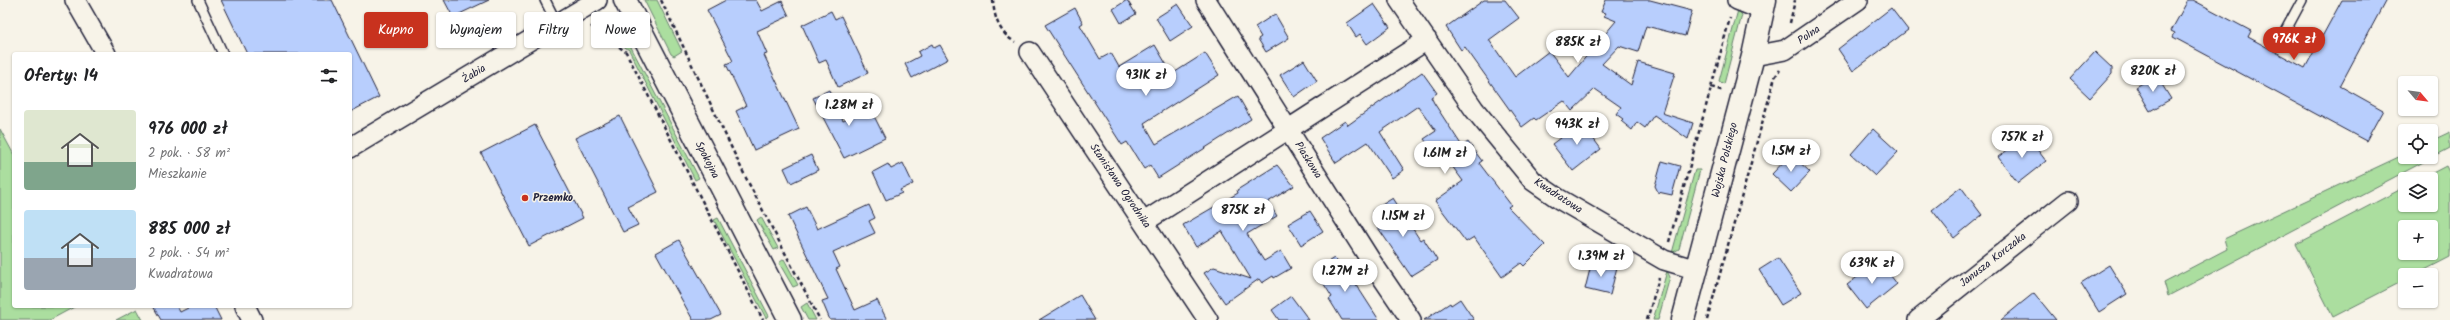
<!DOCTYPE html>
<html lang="pl">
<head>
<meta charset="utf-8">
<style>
  :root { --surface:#fff; --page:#f6f6f6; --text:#202124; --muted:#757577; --accent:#c8321e }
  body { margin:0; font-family:Kalam,sans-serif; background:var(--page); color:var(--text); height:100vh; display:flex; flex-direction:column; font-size:15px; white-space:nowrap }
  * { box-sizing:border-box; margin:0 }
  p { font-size:13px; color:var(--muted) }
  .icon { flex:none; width:22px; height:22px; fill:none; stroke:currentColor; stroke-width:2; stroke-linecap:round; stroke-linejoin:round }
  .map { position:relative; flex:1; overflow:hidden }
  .details { position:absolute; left:12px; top:52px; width:340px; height:256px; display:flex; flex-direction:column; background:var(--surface); border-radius:4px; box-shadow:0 1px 3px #0004 }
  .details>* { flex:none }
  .hud { position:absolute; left:364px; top:12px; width:380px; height:36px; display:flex; gap:8px }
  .needle { width:26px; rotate:119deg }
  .controls { position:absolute; left:2398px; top:76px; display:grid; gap:8px }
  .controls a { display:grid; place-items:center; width:40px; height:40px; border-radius:4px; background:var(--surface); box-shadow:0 1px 3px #0004; font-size:20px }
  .price { position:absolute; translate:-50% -34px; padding:0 9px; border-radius:14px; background:#fff; color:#222; font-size:13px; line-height:26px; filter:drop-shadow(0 1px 2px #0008) }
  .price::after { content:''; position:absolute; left:50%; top:24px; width:12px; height:9px; margin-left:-6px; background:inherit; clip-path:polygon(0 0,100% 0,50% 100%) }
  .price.selected { background:var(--accent); color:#fff }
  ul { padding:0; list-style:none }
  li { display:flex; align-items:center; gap:12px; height:100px; padding:0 12px }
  li span { display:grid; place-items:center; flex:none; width:112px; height:80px; border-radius:4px; color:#555 }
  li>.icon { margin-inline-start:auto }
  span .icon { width:48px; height:48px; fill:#fffc; stroke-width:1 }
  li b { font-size:17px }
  h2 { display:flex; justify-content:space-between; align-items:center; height:48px; padding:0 12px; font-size:17px }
  .pill { padding:0 14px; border-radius:4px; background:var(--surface); box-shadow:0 1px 3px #0004; font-size:14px; line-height:36px }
  .pill.selected { background:var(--accent); color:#fff }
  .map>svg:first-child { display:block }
</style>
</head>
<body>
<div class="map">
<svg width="2450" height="320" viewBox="0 0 2450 320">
  <rect width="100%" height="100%" fill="#f7f3e8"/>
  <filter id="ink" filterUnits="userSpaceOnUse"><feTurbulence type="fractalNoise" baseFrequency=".025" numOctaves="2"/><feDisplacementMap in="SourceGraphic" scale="8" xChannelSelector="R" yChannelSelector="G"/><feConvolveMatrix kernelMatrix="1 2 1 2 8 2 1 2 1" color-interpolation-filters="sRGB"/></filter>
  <g filter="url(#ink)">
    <path fill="#abde9f" stroke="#66806d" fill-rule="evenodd" d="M644,0H657L682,51L674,56L671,54Z
      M1738,10L1742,15L1724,84L1719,81Z
      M594,13L607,15L618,22L699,178L695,180L629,50L602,31Z
      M0,129L14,155V306H76L50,320H0Z
      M2450,132V148L2168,296L2164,282L2227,249L2224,239L2405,154V157H2431V141Z
      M2446,166L2450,174V257L2415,275H2405V280L2333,317L2296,244L2405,187V205H2431V179H2421ZM2405,227H2431V253H2405Z
      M1695,170H1700L1679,249L1672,253Z
      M761,217L778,248L774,250L757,220Z
      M718,218L769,316L766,318L714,220Z
      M784,259L798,285L793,287L779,263Z
      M1667,271L1670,277L1658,320H1653Z
      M807,303L816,320H808L801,307Z
      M137,309L143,320H116Z"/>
    <path fill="#b8cefd" stroke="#22223b" d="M221,0H332L379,97L350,112V54H247Z
      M444,0H489L453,17Z
      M726,0H756L762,11L782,1L789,16L757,31L767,54L764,55L799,129L754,150L736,111L746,106L726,64L733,61L707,10Z
      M1127,0L1136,14L1121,23L1113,9Z
      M1484,0H1505L1519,18L1489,40L1515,77L1549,51L1569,77L1616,21L1604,16L1606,13L1601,12L1606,0H1650L1692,11L1685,36L1646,26L1638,52L1619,46L1602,64L1631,85L1638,62L1675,73L1662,113L1693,123L1688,139L1654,115L1645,128L1637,122L1632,130L1621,121L1623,119L1616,114L1621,107L1595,89L1572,111L1564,101L1536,120L1534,118L1522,127L1465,47L1461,50L1446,27Z
      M2188,0H2193L2251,31L2248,37L2305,68L2342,0H2386L2340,86L2383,110L2366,141L2173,37L2175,33L2171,31Z
      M1178,4L1193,26L1170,41L1156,18Z
      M1374,4L1390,27L1367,44L1360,34L1356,37L1347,23Z
      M1075,8L1083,23L1080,25L1100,59L1111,53L1119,67L1155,45L1172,74L1205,53L1219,75L1144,123L1156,144L1238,96L1251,119L1158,178L1150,165L1144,169L1127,142L1122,145L1045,25Z
      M1891,8L1908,30L1853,71L1838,49Z
      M831,11L835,19L841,16L868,73L838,87L826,60L819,63L802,25Z
      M1275,14L1289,38L1266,52L1258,39L1261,37L1255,27Z
      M932,44L934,48L940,45L948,59L912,78L905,64L920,56L918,52Z
      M2095,52L2112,68V74L2090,98L2070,79Z
      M1304,60L1317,81L1294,97L1280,75Z
      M1422,72L1437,93L1431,97L1434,103L1462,146L1468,142L1482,161L1479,163L1511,205L1508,207L1545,245L1524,266L1521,263L1502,277L1474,237L1466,242L1435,201L1463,181L1438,147L1432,150L1424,139L1436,131L1418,106L1380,132L1404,170L1392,178L1368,142L1336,163L1320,138L1345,121L1348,125Z
      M2156,75L2171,99L2150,111L2136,87Z
      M829,90L843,121L862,112L864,116L872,112L885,138L844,158L813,98Z
      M620,116L658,192L628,207L638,225L623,232L575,138Z
      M1581,122L1601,149L1573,171L1552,144Z
      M535,125L583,218L529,246L481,153Z
      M1873,129L1898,152L1875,176L1851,154Z
      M2027,136L2046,161L2018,183L1998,157Z
      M1791,154L1810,172L1791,192L1772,174Z
      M811,155L818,170L791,183L784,168Z
      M1662,161L1680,166L1672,195L1658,192L1655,186Z
      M903,163L913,184L900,190L902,193L886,200L873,172L888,164L891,169Z
      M1277,165L1294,186L1268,202L1277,216L1247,234L1264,261L1281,251L1291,268L1274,278L1273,276L1262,283L1259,279L1225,303L1204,273L1214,267L1251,279L1222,231L1196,247L1183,225L1238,193L1237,190Z
      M1961,187L1982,215L1954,238L1932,210Z
      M1393,198L1420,240L1423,238L1437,260L1411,276L1374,222L1377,220L1372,211Z
      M869,205L875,218L869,221L875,233L833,252L840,267L836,269L855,310L877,300L887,320H830L822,301L828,299L788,216L806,207L817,229Z
      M1310,211L1323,231L1301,245L1288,224Z
      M679,240L721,315L711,320H693L656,253Z
      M1334,258L1348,272L1379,320H1342L1329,299L1332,297L1315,270Z
      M1778,258L1801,293L1781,305L1759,270Z
      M1879,260L1897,284L1866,309L1847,285Z
      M1592,261L1617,267L1610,295L1585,289Z
      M2109,265L2127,294L2099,312L2081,283Z
      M2034,293L2056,320H2001L2019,305Z
      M1080,295L1095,320H1039Z
      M1291,296L1309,320H1279L1272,310Z
      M1460,299L1474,320H1424L1450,303L1451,305Z
      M153,306H177L180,312L192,306H214L221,320H161Z"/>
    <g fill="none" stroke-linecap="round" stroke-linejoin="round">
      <g stroke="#22223b" stroke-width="12">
        <path id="service" d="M198,0L223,54
          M545,0L557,24
          M2281,39L2302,0"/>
      </g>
      <g stroke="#22223b" stroke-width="22">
        <path id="minor" d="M75,0L106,54
          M1206,0L1371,261L1411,320
          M1399,0L1474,109L1533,181L1559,199L1664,260L1697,270
          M1737,0L1762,10
          M1030,52L1208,320
          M1753,56L1785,50L1858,0
          M350,148L597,0
          M1144,222L1427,40
          M245,306L252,320
          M1918,320L2068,201"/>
      </g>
      <g stroke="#22223b" stroke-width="25">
        <path id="tertiary" d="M625,0L790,320"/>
      </g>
      <g stroke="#22223b" stroke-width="25">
        <path id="secondary" d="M1683,320L1753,56L1765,0"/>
      </g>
      <path stroke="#22223b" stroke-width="2.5" stroke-dasharray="4 3" stroke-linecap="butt" d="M661,0L746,178L820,320
        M993,0C994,17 999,33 1015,42
        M1790,23L1795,0
        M591,26L626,52L763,320
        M1711,87L1724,91
        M1669,242L1730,18
        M1647,320L1659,278
        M1707,320L1775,77L1780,70"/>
      <use href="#service" stroke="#f7f3e8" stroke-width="9"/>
      <use href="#minor" stroke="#f7f3e8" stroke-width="19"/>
      <use href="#tertiary" stroke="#f7f3e8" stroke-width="22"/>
      <use href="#secondary" stroke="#f7f3e8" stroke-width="22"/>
    </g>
  </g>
  <circle fill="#c8321e" stroke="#f7f3e8" stroke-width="1.5" cx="525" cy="198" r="4"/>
  <g text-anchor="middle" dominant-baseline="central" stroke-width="3" stroke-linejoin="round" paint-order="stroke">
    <g font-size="11" fill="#22223b" stroke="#f7f3e8">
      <text transform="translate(1809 35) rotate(-34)">Polna</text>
      <text transform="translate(474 74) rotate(-31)">Żabia</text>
      <text transform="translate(707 160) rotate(63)">Spokojna</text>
      <text transform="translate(1308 160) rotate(58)">Piaskowa</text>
      <text transform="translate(1725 160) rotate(-76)">Wojska Polskiego</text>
      <text transform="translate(1120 186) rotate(56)">Stanisława Ogrodnika</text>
      <text transform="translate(1558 196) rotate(33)">Kwadratowa</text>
      <text transform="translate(1993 260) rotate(-38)">Janusza Korczaka</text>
    </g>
    <g font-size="11" font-weight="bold" fill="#22223b" stroke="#f7f3e8" text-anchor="start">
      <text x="533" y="198">Przemko</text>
    </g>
  </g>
</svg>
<div class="controls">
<a><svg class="needle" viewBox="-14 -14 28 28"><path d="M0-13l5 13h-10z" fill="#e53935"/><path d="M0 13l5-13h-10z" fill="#757577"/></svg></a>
<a><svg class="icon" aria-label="locate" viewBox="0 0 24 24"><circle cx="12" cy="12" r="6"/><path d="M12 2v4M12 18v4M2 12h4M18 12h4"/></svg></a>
<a><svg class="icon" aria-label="layers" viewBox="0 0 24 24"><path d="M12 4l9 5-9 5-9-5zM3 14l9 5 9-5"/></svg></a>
<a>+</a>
<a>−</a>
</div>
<b class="price selected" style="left:2294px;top:61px">976K zł</b>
<b class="price" style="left:1578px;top:64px">885K zł</b>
<b class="price" style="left:2153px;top:93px">820K zł</b>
<b class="price" style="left:1146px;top:97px">931K zł</b>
<b class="price" style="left:849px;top:127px">1.28M zł</b>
<b class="price" style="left:1577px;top:146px">943K zł</b>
<b class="price" style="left:2022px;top:159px">757K zł</b>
<b class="price" style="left:1791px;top:173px">1.5M zł</b>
<b class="price" style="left:1445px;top:175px">1.61M zł</b>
<b class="price" style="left:1243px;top:232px">875K zł</b>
<b class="price" style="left:1403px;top:238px">1.15M zł</b>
<b class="price" style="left:1601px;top:278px">1.39M zł</b>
<b class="price" style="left:1872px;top:285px">639K zł</b>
<b class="price" style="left:1345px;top:293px">1.27M zł</b>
<div class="hud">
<a class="pill selected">Kupno</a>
<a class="pill">Wynajem</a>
<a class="pill">Filtry</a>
<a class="pill">Nowe</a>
</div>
<section class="details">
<h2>Oferty: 14<svg class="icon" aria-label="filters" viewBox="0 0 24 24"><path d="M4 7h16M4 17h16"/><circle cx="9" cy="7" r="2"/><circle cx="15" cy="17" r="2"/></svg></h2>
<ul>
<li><span style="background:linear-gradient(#dfe7d0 65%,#7fa58c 0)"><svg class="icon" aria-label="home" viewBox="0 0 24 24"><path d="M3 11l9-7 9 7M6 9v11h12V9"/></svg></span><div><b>976 000 zł</b><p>2 pok. · 58 m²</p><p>Mieszkanie</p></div></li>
<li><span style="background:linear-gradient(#bfe0f5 60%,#9aa5b1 0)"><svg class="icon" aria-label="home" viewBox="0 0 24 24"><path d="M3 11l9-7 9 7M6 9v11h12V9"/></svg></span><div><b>885 000 zł</b><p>2 pok. · 54 m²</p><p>Kwadratowa</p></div></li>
</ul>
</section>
</div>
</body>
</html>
